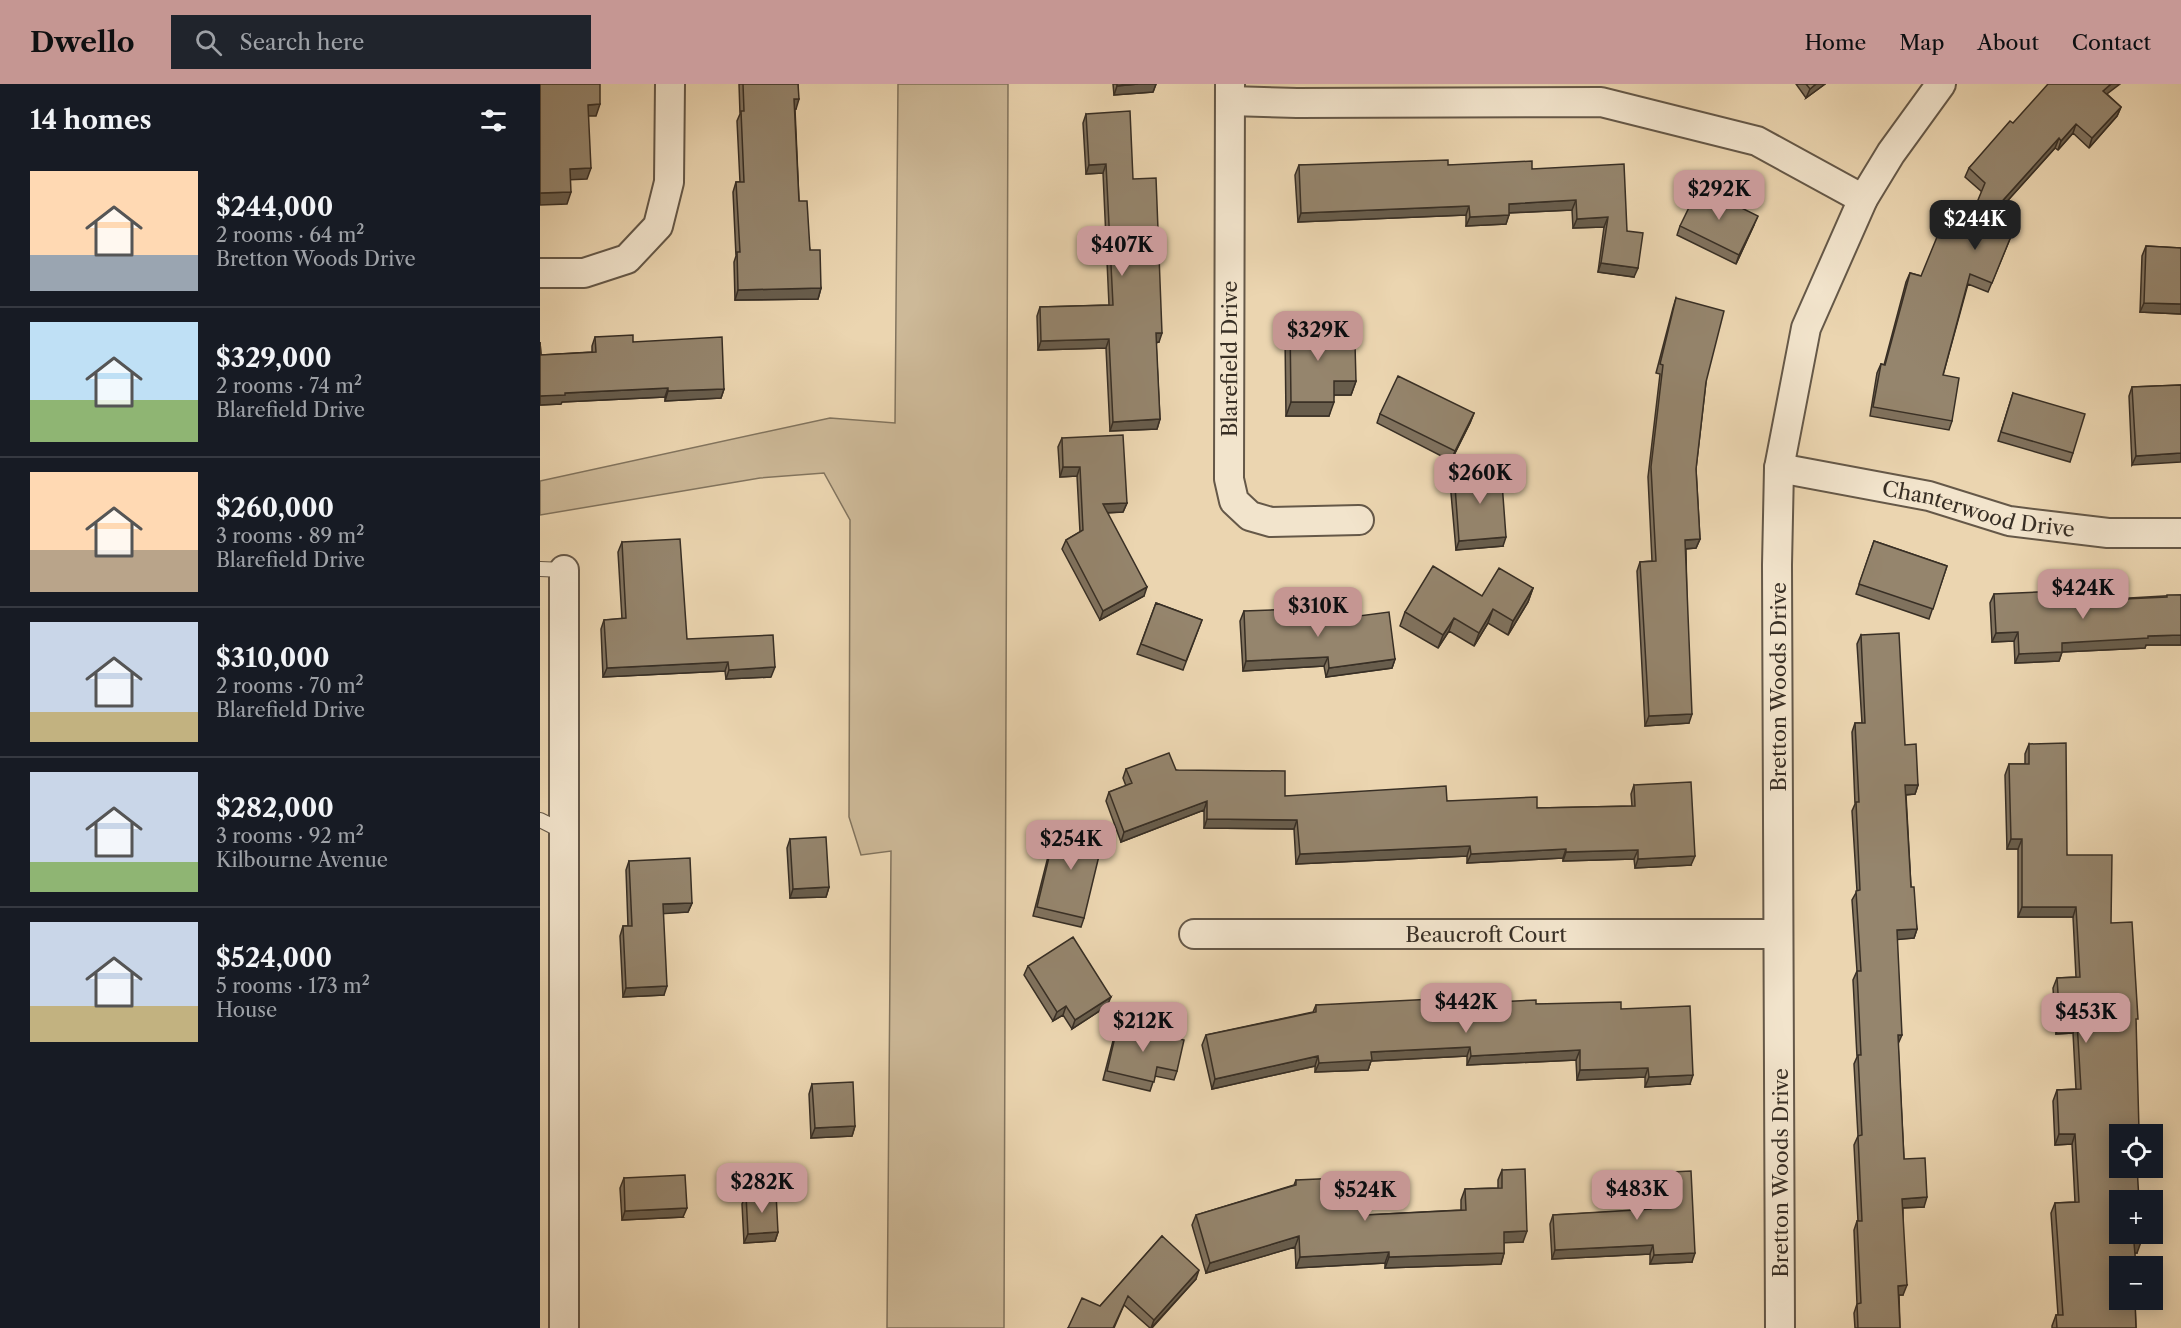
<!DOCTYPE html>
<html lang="en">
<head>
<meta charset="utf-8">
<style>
  :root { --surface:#171b24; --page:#20242c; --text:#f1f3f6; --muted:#9ea1a6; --line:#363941; --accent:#c59692 }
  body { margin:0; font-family:"Libre Caslon Text",serif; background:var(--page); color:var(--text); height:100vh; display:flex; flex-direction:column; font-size:22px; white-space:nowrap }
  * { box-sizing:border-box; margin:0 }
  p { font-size:20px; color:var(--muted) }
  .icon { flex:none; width:33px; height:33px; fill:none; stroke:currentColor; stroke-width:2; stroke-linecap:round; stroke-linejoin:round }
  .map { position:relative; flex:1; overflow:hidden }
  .sheet { display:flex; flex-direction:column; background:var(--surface); width:540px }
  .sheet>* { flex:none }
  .buttons { position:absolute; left:1569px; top:1040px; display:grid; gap:12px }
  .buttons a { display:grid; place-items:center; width:54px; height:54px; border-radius:0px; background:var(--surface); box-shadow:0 3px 15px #0003; font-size:30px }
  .price { position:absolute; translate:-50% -51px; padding:0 14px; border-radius:12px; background:var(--accent); color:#111; font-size:20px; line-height:39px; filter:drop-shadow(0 2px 3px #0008) }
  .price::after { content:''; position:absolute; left:50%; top:36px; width:18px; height:14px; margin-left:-9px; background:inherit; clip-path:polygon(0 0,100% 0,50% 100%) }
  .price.active { background:#222; color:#fff }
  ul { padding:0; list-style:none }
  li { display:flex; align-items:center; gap:18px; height:150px; padding:0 30px }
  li+li { border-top:2px solid var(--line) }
  li span { display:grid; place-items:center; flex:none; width:168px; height:120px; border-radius:0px; color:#555 }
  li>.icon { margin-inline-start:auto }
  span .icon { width:72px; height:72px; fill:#fffc; stroke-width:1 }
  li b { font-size:26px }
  h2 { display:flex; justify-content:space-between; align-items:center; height:72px; padding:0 30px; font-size:26px }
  header { display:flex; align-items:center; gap:36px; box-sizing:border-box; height:84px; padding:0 30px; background:var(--accent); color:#111 }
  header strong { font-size:28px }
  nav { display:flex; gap:33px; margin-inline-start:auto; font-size:21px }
  .search { width:420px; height:54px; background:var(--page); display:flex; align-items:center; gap:15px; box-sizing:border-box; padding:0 21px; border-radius:0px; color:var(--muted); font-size:22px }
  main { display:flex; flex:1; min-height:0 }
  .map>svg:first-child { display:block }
</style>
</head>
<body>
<header>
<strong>Dwello</strong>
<div class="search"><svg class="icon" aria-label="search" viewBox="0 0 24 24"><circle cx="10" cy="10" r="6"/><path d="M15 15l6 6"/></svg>Search here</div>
<nav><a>Home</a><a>Map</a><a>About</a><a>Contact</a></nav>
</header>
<main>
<section class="sheet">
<h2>14 homes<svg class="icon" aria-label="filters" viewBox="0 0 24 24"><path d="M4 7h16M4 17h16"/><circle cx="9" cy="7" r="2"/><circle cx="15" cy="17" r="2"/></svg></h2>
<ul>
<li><span style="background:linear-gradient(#ffd9b3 70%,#9aa5b1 0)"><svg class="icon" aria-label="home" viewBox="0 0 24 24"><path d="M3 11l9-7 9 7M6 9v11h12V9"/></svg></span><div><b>$244,000</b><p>2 rooms · 64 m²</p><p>Bretton Woods Drive</p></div></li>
<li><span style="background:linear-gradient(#bfe0f5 65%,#8fb573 0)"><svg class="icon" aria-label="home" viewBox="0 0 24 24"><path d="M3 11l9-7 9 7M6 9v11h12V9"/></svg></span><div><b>$329,000</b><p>2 rooms · 74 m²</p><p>Blarefield Drive</p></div></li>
<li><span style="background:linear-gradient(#ffd9b3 65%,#b9a48a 0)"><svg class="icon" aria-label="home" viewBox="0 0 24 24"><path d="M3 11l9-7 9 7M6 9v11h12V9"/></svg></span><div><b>$260,000</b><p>3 rooms · 89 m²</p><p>Blarefield Drive</p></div></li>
<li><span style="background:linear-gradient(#c9d6e8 75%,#c2b280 0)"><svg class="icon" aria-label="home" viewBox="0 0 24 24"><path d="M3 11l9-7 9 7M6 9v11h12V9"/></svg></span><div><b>$310,000</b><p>2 rooms · 70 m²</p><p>Blarefield Drive</p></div></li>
<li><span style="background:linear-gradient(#c9d6e8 75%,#8fb573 0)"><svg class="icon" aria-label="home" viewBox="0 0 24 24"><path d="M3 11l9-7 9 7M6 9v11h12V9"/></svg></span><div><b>$282,000</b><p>3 rooms · 92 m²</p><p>Kilbourne Avenue</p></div></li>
<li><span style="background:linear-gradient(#c9d6e8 70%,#c2b280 0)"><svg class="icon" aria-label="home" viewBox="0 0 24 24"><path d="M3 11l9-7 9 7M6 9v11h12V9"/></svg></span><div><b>$524,000</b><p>5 rooms · 173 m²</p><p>House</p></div></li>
</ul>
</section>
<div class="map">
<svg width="1641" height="1244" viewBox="0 0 1641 1244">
  <rect width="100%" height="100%" fill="#ebd5b0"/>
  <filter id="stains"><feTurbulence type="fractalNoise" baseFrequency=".00333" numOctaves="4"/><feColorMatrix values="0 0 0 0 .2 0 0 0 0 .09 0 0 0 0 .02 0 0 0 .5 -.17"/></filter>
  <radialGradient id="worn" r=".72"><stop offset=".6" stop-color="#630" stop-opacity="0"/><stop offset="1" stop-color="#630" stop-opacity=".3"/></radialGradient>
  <path fill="#cdb998" stroke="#82745e" stroke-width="1.5" d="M358,0H468L464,1244H347L351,767L321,771L309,733L310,436L284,389L220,394L0,431V397L290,334L355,339Z"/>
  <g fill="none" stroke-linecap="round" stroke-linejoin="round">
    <g stroke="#655848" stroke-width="16">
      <path id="service" d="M0,485L24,486
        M0,736L24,748"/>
    </g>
    <g stroke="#655848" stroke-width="32">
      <g id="minor">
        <path d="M690,0L689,395L694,417L710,432L731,438L819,436"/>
        <path d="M690,17L757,19L1061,18L1217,57L1323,115"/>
        <path d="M0,189H44L87,175L118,142L129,98L130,0"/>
        <path id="s1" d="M1239,384L1389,412L1469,437L1568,449H1641"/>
        <path id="s2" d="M654,850H1238"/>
        <path d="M24,1244V486"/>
        <path d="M1240,1244L1237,481L1239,384L1266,244L1323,115L1351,69L1401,0"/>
      </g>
    </g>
    <use href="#service" stroke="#f2e4cc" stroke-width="14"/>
    <use href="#minor" stroke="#f2e4cc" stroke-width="28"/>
  </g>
  <path fill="#80725e" stroke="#382f25" stroke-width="1.5" d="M199,0H258L256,25H255L259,117L270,166L281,204L278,215L195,216L194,178L196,172L193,108L196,98H200L197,37L200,30Z
    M573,0H616L613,8L574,11Z
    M1256,0H1285L1266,14Z
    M1567,10L1581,23L1577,32L1549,64L1533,49L1518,66L1515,64L1451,135L1474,145L1448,208L1428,200L1403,291L1412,337L1409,346L1330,332L1337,289L1341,280L1344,281L1366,198L1370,189L1381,192L1426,145L1442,108L1425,93L1429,84L1473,39Z
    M546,30L593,95L619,258L616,259L620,335L617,345L570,347L566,264L498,266L497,232L500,223L569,221L563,89L546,90L543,39Z
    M759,81H908L992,85L1087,147L1094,193L1058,188L1064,143L1033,144L1032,126L969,129L966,140L926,142V131L758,138L755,91Z
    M1214,141L1196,180L1137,151L1140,142Z
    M1606,162L1641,164V230L1600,228L1602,172Z
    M1136,214L1166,298L1156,385L1160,455L1156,464L1146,465L1149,639L1105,642L1097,487L1100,478L1112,477L1108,393L1120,290L1116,289L1133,224Z
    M750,239L794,260L816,297L811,311H794L789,332H746L745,253Z
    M55,253L93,258L184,305L181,314L125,317V313L22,318L21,320L0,321V258L1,271L52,268V262Z
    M1641,301L1592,381L1589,312L1592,303Z
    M1473,309L1533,369L1530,378L1458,357Z
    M934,329L930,339L911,377L837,339L840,330Z
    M522,354L587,419L583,428L567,429L604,512L560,536L522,465L526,456L540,448L537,392L520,393L518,363Z
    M914,389L963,462L916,466L910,398Z
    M1334,457L1407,482L1389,535L1316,510Z
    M82,458L147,555L231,593L186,595L185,587L63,593L61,545L64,536L82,535L78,468Z
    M993,504L988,518L968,551L948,539L934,562L909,547L898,564L860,542L865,528L942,512Z
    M1454,510L1520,518L1641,511V561H1606L1605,564L1522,568L1519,577L1475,579L1474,557L1452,558L1450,519Z
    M616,519L662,536L643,586L597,570Z
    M704,527L758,540L855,575L852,584L786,593L784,582L703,587L700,537Z
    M1321,551L1365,661L1378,701L1375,710L1366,711L1371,803L1377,845L1374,854L1357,855L1358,960L1364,1075L1384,1123L1363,1124V1211H1359L1360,1244H1315L1314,1229L1317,1220L1314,1146L1317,1137H1318L1314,1061L1318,1052L1314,980L1317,973L1313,896L1317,887L1312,816L1317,807L1312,727L1315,720L1312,648L1315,639H1322L1317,560Z
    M1489,660L1527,771L1571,839L1596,940L1580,1050L1597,1169H1595L1580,1215H1597L1595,1221L1596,1244H1512V1242L1516,1231H1518L1511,1129L1515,1119L1535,1118L1532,1060L1515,1061L1513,1017L1517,1006L1536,1005L1533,949L1516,950L1513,904L1517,894L1536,893L1533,833H1478V765H1467L1465,691L1469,680H1485V670Z
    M586,685L636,686L745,712L907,717L997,724L1092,722L1091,710L1094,701L1151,781L1095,784L1094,775L1023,777V774L927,779V772L756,780L754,745L664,744V726L581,758L566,717L569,708L586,702L583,694Z
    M517,740L544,834L541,843L493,832L514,749Z
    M250,755L289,803L286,813L250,814L247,764Z
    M89,777L152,819L148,828L123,829L124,911L83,913L80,852L83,842H88L86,786Z
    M488,882L567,922L532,945L523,931L513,937L484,891Z
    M996,920L1081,925L1150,1000L1105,1003V993L1037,996L1036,976L927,981V972L831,977L828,986L775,988V982L672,1005L662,961L666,951L773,928L776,921Z
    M578,940L637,987L634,996L615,992L610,1007L563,996L575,949Z
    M272,1000L315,1042L312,1052L271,1054L269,1010Z
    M962,1086L983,1158H964V1169L961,1180L845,1184V1179L756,1184L755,1163L666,1189L652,1141L656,1131L754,1101L756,1096L825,1131L921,1126V1116L925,1105L958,1104V1096Z
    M1110,1089L1152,1178L1110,1180V1170L1012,1175L1010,1140L1013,1131L1108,1126L1106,1098Z
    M84,1094L143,1133L82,1136L80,1104Z
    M206,1111L238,1148L235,1157L204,1159L202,1120Z
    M622,1152L656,1195L612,1244H610L584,1221L574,1244H528L560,1222Z"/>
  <path fill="#685d4c" stroke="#382f25" stroke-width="1.5" d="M598,0H616L613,8L574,11L577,2Z
    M1276,0H1285L1266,14L1270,5Z
    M1571,0H1580L1559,16L1563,7Z
    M254,15H259L256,25H251Z
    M60,20L56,32H44L48,21Z
    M1581,23L1577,32L1549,64L1552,54Z
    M1536,40L1533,49L1518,66L1521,57Z
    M1519,54L1515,64L1444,143L1447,134Z
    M566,80L563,89L546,90L549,81Z
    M51,84L47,95L25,96L30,85Z
    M31,108L27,120L0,121V109Z
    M1036,116L1032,126L965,129L969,120Z
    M929,122L926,131L758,138L761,129Z
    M969,131L966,140L926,142L930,133Z
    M1218,132L1214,141L1196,180L1199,171Z
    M1068,133L1064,143L1033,144L1037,135Z
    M1061,179L1098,184L1094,193L1058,188Z
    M281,204L278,215L195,216L198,206Z
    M1604,219L1641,220V230L1600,228Z
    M616,249H622L619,258L612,259Z
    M569,255L566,264L498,266L501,257Z
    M794,297H816L811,311H789Z
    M128,304L125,313L22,318L21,320L0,321V312L25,309Z
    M184,305L181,314L125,317L128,307Z
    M751,318H794L789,332H746Z
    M934,329L930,339L911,377L915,367Z
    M620,335L617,345L570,347L573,338Z
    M1641,369V378L1592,381L1596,372Z
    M523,383H540L537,392L520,393Z
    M587,419L583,428L559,429L563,420Z
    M966,453L963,462L916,466L919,457Z
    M1160,455L1156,464L1142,465L1145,456Z
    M607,503L604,512L560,536L563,527Z
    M993,504L988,518L968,551L973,537Z
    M953,525L948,539L934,562L939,549Z
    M914,534L909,547L898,564L903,551Z
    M1478,548L1474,557L1452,558L1456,549Z
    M1641,551V561H1606L1605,564L1522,568L1519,577L1475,579L1479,570L1522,559L1608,552Z
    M788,573L784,582L703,587L706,577Z
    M855,575L852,584L786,593L789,584Z
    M188,578L185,587L63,593L67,584Z
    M235,583L231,593L186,595L189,586Z
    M1152,630L1149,639L1105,642L1109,632Z
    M1365,701H1378L1375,710L1362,711Z
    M667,717L664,726L581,758L584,748Z
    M667,735L757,736L754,745L664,744Z
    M1471,755H1482L1478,765H1467Z
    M930,762L927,772L756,780L760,770Z
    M1026,765L1023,774L927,779L931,770Z
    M1098,766L1094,775L1023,777L1026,768Z
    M1155,772L1151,781L1095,784L1098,775Z
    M289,803L286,813L250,814L253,805Z
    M152,819L148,828L119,830L123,820Z
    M1482,823H1536L1533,833H1478Z
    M1377,845L1374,854L1353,856L1357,846Z
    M127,902L124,911L83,913L86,904Z
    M571,913L567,922L532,945L535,936Z
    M526,922L523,931L513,937L517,928Z
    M1537,938L1533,949L1516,950L1520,939Z
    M1358,951H1362L1358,960Z
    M930,963L927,972L831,977L828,986L775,988L779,979L831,968Z
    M1040,966L1036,976L927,981L931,972Z
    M778,972L775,982L672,1005L675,995Z
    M1108,984L1105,993L1037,996L1040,986Z
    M1153,991L1150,1000L1105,1003L1109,993Z
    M315,1042L312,1052L271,1054L275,1044Z
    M1519,1050H1535L1532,1060L1515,1061Z
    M1387,1113L1384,1123L1359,1124L1362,1115Z
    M147,1124L143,1133L82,1136L85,1127Z
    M987,1147L983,1158L960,1159L964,1148Z
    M238,1148L235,1157L204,1159L208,1150Z
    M759,1152L755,1163L666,1189L670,1179Z
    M1601,1158L1597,1169H1590L1594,1159Z
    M1113,1161L1110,1170L1012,1175L1015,1166Z
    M849,1168L845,1179L756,1184L760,1173Z
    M964,1169L961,1180L845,1184L849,1173Z
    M1155,1169L1152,1178L1110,1180L1114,1171Z
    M659,1186L656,1195L611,1244L614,1236Z
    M1367,1201L1363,1211H1355L1358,1202Z"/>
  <path fill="#95856d" stroke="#382f25" stroke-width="1.5" d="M0,0H60V20L48,21L51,84L30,85L31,108L0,109Z
    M203,0H258L259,15H254L259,117H267L270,166H280L281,204L198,206L197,168H200L196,98H204L201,27H204Z
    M577,0H598L577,2Z
    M1266,0H1276L1270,5Z
    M1508,0H1571L1563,7L1581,23L1552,54L1536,40L1521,57L1519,54L1447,134L1474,145L1452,199L1430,190L1403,291L1419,294L1412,337L1333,323L1341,280L1345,281L1370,189L1381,192L1404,136L1426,145L1445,99L1429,84L1470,37L1473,39Z
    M590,27L593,95L616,94L622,249H616L620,335L573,338L569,255L501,257L500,223L573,221L566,80L549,81L546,30Z
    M908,76V81L992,77V85L1084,80L1087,147L1103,149L1098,184L1061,179L1068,133L1037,135L1036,116L969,120V131L930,133L929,122L761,129L759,81Z
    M1159,103L1218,132L1199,171L1140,142Z
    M1606,162L1641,164V220L1604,219Z
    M1136,214L1184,227L1166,298L1156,385L1160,455L1145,456L1152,630L1109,632L1100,478L1116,477L1111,383L1123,281L1120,280Z
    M794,238V260H815L816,297H794V318H751L750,239Z
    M93,251V258L182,253L184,305L128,307V304L25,309V311L0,312V258L1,271L56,268L55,253Z
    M858,292L934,329L915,367L840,330Z
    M1641,301V369L1596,372L1592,303Z
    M1473,309L1545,330L1533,369L1461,348Z
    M583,351L587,419L563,420L607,503L563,527L526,456L543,446L540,383H523L522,354Z
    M961,385L966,453L919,457L914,389Z
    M140,455L147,555L233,551L235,583L189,586L188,578L67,584L64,536L86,534L82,458Z
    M1334,457L1407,482L1393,525L1319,500Z
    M893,482L942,512L959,484L993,504L973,537L953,525L939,549L914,534L903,551L865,528Z
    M1519,507L1520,518L1627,513V511H1641V551L1608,552V554L1522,559V568L1479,570L1478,548L1456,549L1454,510Z
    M616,519L662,536L646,577L601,560Z
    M757,525L758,540L849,528L855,575L789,584L788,573L706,577L704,527Z
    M1359,549L1365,661L1376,660L1378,701H1365L1371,803H1374L1377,845L1357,846L1362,951H1358L1364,1075L1385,1074L1387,1113L1362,1115L1367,1201L1358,1202L1360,1244H1318L1317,1220L1321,1219L1317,1137H1322L1318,1052L1322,1051L1318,971H1321L1317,887H1321L1316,807L1320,806L1316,718H1319L1315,639H1325L1321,551Z
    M1526,659L1527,771H1572L1571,839L1592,838L1598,935H1596L1599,1046H1595V1050H1580V1083H1597L1599,1116H1580V1149H1600L1601,1158L1594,1159L1596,1182H1580V1215H1595L1596,1244H1517L1516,1231H1523L1515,1119L1539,1118L1535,1050H1519L1517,1006L1541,1005L1537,938L1520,939L1517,894L1540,893L1536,823H1482V755H1471L1469,680H1489V660Z
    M629,669L636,686L745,687V712L906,702L907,717L997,713V724L1095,722L1094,701L1151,698L1155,772L1098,775V766L1026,768V765L931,770L930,762L760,770L757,736L667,735V717L584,748L569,708L592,699L586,685Z
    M517,740L564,751L544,834L497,823Z
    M286,753L289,803L253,805L250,755Z
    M150,774L152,819L123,820L127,902L86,904L83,842H92L89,777Z
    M533,853L571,913L535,936L526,922L517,928L488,882Z
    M914,914L915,920L996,916V920L1081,918V925L1150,922L1153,991L1109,993L1108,984L1040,986V966L931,972L930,963L831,968L832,976L779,979L778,972L675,995L666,951L776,928V921Z
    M578,940L644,956L637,987L617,983L614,998L567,987Z
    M313,998L315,1042L275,1044L272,1000Z
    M985,1085L987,1147L964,1148V1169L849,1173V1168L760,1173L759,1152L670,1179L656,1131L756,1101V1096L823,1093L825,1131L926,1126L925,1105L962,1104V1086Z
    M1151,1087L1155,1169L1114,1171L1113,1161L1015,1166L1013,1131L1111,1125L1110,1089Z
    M145,1091L147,1124L85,1127L84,1094Z
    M236,1109L238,1148L208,1150L206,1111Z
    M622,1152L659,1186L614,1236L588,1212L573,1244H528L542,1214L560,1222Z"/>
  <g text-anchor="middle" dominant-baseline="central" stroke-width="4.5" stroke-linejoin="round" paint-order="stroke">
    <g font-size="21" fill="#382f25" stroke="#f2e4cc">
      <text transform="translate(689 275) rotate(-90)">Blarefield Drive</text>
      <text stroke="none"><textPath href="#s1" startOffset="204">Chanterwood Drive</textPath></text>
      <text transform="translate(1238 603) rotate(-90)">Bretton Woods Drive</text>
      <text stroke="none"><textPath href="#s2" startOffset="292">Beaucroft Court</textPath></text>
      <text transform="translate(1240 1089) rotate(-90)">Bretton Woods Drive</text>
    </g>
  </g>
  <rect width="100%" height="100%" filter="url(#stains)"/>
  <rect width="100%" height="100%" fill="url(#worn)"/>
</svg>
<div class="buttons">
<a><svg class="icon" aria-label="locate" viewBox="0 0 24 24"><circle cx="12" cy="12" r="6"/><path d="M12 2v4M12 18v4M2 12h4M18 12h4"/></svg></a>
<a>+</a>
<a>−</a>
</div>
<b class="price" style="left:1179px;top:137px">$292K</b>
<b class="price active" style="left:1435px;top:167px">$244K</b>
<b class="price" style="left:582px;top:193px">$407K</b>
<b class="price" style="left:778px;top:278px">$329K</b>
<b class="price" style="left:940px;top:421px">$260K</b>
<b class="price" style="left:1543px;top:536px">$424K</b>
<b class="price" style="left:778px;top:554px">$310K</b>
<b class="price" style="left:531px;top:787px">$254K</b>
<b class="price" style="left:926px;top:950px">$442K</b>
<b class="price" style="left:1546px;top:960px">$453K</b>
<b class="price" style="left:603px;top:969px">$212K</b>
<b class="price" style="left:222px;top:1130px">$282K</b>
<b class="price" style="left:1097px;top:1137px">$483K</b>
<b class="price" style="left:825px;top:1138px">$524K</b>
</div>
</main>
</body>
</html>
